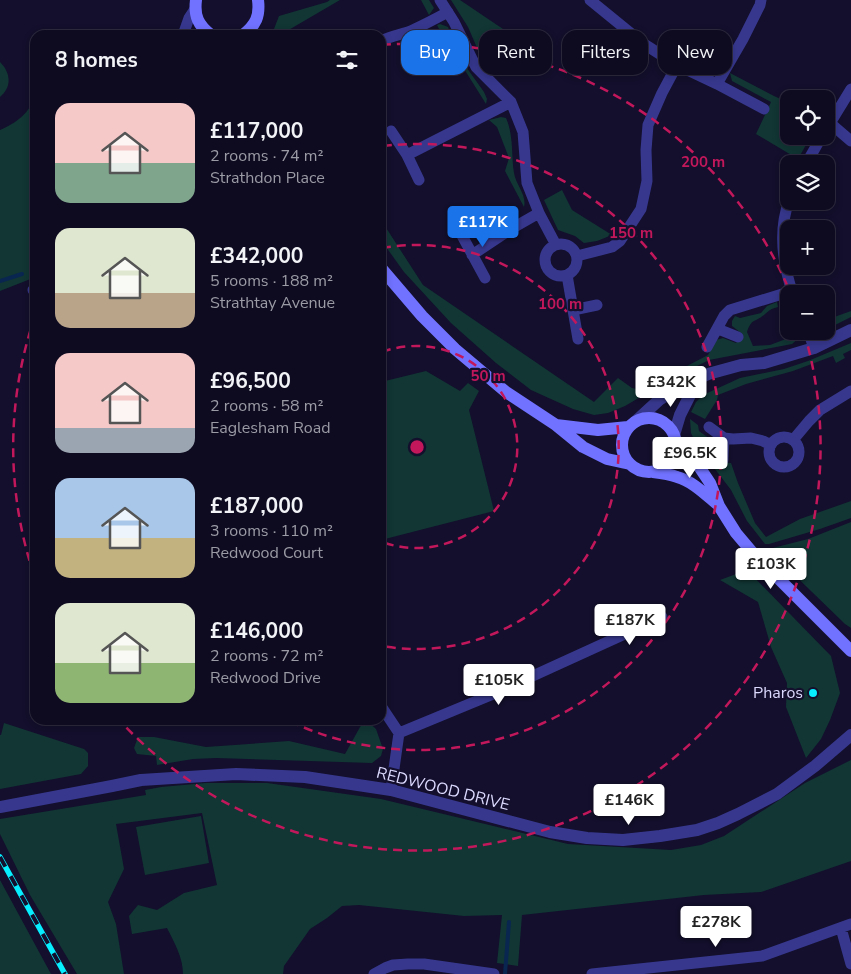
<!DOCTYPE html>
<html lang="en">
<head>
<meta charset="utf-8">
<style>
  :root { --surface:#0e0b21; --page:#17142a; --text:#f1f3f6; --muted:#9b9ba5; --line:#2e2b3f; --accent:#1a73e8 }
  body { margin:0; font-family:"Nunito Sans",sans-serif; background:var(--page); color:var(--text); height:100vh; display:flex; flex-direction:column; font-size:19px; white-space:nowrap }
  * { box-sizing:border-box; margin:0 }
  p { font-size:16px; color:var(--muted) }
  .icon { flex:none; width:28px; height:28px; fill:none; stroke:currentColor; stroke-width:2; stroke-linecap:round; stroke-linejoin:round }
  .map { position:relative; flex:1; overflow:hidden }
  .drawer { position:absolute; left:30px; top:30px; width:356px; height:695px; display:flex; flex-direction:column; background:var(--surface); border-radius:15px; box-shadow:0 2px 8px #0003,0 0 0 1px var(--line) }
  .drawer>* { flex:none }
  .guide { position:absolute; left:401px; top:30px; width:374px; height:45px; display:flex; gap:10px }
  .buttons { position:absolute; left:780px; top:90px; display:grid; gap:10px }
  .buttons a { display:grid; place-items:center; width:55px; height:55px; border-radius:10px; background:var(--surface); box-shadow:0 2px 8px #0003,0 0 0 1px var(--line); font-size:25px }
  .price { position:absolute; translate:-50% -42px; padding:0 11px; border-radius:5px; background:#fff; color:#222; font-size:16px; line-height:32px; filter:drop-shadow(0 1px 2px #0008) }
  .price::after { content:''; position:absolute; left:50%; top:30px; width:15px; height:11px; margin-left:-8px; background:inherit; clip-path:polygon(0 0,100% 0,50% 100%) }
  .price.selected { background:var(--accent); color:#fff }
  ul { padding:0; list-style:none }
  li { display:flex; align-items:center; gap:15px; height:125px; padding:0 25px }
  li span { display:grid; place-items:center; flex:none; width:140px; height:100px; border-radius:15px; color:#555 }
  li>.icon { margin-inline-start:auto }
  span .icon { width:60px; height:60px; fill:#fffc; stroke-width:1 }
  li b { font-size:21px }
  h2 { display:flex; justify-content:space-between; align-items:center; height:60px; padding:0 25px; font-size:21px }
  .tag { padding:0 18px; border-radius:15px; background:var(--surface); box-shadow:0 2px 8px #0003,0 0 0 1px var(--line); font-size:18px; line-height:45px }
  .tag.selected { background:var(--accent); color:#fff }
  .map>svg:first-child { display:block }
</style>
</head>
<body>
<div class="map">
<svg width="851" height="974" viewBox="0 0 851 974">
  <rect width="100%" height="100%" fill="#130f2c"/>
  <path fill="#113634" d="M330,0H340L280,35H275L274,29L279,16L327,2Z
    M421,0H429L434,8L429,15Z
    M451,0H460L503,29L492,50L481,57L468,27Z
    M440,24L448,27L459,57L484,92L487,99L486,104L461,64L458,65L437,25Z
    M0,62C11,73 12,87 0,97Z
    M730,73L774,96L789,103V136H811L798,159L756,134L771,102L732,81Z
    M35,94V266L33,278L0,291V130C16,123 31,113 35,94Z
    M501,117L506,118C514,136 511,155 514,173C516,185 527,195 524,207L505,171L509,158L497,127L489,120Z
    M562,190L572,210L612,235L597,241L584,243L575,236L558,230L544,200Z
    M381,220L423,285L594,402L618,378L632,388L641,390L708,355L716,340L723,338L736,343L741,333L732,326V321L735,316L740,318L761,313L767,306L777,302L778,307C770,309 770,310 764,315C754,323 752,318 747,332L753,346L770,345L799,334L798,339L792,344L709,360L671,379L625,406L608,413L594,415L573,409L531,390L496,363L451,323L404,272L381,240Z
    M851,311V317L829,328H826V320Z
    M851,343V350L843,354L845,358L836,363L833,356L793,371L746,384L718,395L717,400L705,419L691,412L696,402L703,395L740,378L784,369L808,361Z
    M426,371L460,391L468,383L479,391L469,410L494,511L381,540V382Z
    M690,419L698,425L699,431L714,442L717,447L718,462L731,463L738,483L755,523L766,537L800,519L851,501V518L820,529L769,544H765L747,521L731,490L696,444L691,433Z
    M851,522V628L845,624L778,559L769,549L808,539Z
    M747,570L831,656L840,693L830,720L821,739L806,758L786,707L787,683L771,647L758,602L720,580Z
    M364,720H366L376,729L383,749L381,756L372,763L216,758L193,759L157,765L156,756L137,754L134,748L138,737H154L206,747L289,741L345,754Z
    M4,723L84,749L88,753V766L81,774L0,789V735H1Z
    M851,760V861L761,892L704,895L522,915L518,966L497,963L502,915L464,916L359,905L342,906L327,918L310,929L284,966L283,974H183C183,957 174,942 167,928L132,934L129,916L138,905L157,910L184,893L217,885L202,813L116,824L124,869L108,902L116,924L124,974H77L30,895L0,834V819L146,795L145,790L161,787L206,783H267L381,799L568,844L671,850L701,845L724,836L805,783Z
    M201,816L209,863L145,875L136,827Z
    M0,880L51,974H0Z"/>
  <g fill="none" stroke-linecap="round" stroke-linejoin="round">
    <path stroke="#092651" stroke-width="4" d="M0,281L22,274
      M505,974L509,922"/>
    <path stroke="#37378e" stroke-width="11" d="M440,0L454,22L476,67L511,102L523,132L527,183L539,213L556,245
      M590,0L644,44L677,65L717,84L764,109
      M183,35L189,18L195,9
      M381,41C390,36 399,35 408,32C422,26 435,19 448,12
      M717,84L743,39L760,5L761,0
      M830,123L851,141
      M826,130L851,89
      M391,131L407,155L419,180
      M407,155L511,102
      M806,164L822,136
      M789,201C778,231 783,265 793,294
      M459,230L485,278
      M545 260a16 16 0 1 1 32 0a16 16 0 1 1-32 0Z
      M472,255L511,229L539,213
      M577,256L612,247L620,241L641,209L647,181L646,150L648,125L662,93L677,65
      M567,275L578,339
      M33,290H35
      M573,310L597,305
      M718,329L738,337
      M808,331L814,348
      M707,347L724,316L730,310L792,291
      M709,427L724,438L733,439L751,438L763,441L771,445
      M769 452a15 15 0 1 1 30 0a15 15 0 1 1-30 0Z
      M793,440L809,421L820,410L851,391
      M723,460L724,438
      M381,706L399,733L391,790
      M399,733L491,695L662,617
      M841,928L851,964
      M374,974L385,968L393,965L408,964H424L494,974
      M592,974L762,956L851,924"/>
    <path stroke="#37378e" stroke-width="12" d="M635,422L659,400L678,388L708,374L741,365L764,363L814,348L851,330
      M674,435L680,415L698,379
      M0,807L112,786L141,780L236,774L305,777L391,790L550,832L587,838L623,840L660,836L697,830L718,823L738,814L777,794L815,766L851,735"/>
    <path stroke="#7172ff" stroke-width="12" d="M196,0C194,16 198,25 211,35
      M243,35C256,25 260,16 258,0
      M381,268L422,316L455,349L506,392L556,425L583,447L607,459L630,464
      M622 445a27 27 0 1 1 54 0a27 27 0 1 1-54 0Z
      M556,425L598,430L628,427
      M676,443L694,459L710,483L719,506L736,533L752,552L851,651
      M653,472C661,473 669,474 677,477C692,481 705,494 717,504"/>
    <g stroke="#06eeff" stroke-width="5.5">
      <path id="rail" d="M0,857L65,974"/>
    </g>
    <use href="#rail" stroke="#130f2c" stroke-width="4" stroke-dasharray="11" stroke-linecap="butt"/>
  </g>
  <g fill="none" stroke="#c2185b" stroke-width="2.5" stroke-dasharray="9 6">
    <path d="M382 352A101 101 0 1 1 382 542"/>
    <path d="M382 248A202 202 0 1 1 382 646"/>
    <path d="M383 146A303 303 0 1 1 287 720"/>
    <path d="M34 575A404 404 0 0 1 34 319M382 45A404 404 0 0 1 790 292M804 332A404 404 0 0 1 122 723"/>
  </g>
  <circle fill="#06eeff" stroke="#130f2c" stroke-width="2" cx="813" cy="693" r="5"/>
  <g text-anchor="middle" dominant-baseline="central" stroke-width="4.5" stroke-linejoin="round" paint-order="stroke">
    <g font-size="16" fill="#dddaff" stroke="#130f2c" text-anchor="end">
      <text x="803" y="693">Pharos</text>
    </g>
    <g font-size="16" fill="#dddaff" stroke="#130f2c">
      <text transform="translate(443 789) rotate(14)">REDWOOD DRIVE</text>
    </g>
  </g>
  <circle cx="417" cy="447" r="8" fill="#c2185b" stroke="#130f2c" stroke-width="2.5"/>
  <g font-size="15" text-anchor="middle" font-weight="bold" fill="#c2185b" stroke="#130f2c" stroke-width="4.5" stroke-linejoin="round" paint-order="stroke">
    <text x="703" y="167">200 m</text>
    <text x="631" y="238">150 m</text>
    <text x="560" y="309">100 m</text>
    <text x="488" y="381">50 m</text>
  </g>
</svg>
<div class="buttons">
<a><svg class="icon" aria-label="locate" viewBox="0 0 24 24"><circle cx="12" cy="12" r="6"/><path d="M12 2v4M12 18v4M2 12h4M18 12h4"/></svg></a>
<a><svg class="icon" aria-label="layers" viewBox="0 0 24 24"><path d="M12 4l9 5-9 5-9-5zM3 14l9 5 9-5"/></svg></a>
<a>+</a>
<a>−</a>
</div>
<b class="price selected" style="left:483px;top:248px">£117K</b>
<b class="price" style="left:671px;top:408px">£342K</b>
<b class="price" style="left:690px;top:479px">£96.5K</b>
<b class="price" style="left:771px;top:590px">£103K</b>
<b class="price" style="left:630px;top:646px">£187K</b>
<b class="price" style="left:499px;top:706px">£105K</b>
<b class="price" style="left:629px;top:826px">£146K</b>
<b class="price" style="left:716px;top:948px">£278K</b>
<div class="guide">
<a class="tag selected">Buy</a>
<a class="tag">Rent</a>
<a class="tag">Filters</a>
<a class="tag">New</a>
</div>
<section class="drawer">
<h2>8 homes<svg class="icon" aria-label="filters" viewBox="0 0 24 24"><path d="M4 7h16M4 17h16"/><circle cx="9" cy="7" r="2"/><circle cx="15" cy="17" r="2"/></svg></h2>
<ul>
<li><span style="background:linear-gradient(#f6c9c9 60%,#7fa58c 0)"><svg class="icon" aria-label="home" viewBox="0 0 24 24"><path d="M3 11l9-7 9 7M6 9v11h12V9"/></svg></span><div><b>£117,000</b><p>2 rooms · 74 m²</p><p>Strathdon Place</p></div></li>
<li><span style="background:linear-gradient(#dfe7d0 65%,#b9a48a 0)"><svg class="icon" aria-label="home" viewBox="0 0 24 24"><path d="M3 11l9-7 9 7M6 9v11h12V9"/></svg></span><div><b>£342,000</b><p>5 rooms · 188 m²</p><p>Strathtay Avenue</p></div></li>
<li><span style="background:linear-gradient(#f6c9c9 75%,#9aa5b1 0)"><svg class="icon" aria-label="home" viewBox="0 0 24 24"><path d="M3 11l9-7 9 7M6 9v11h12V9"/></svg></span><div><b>£96,500</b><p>2 rooms · 58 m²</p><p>Eaglesham Road</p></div></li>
<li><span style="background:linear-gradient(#a9c7e8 60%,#c2b280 0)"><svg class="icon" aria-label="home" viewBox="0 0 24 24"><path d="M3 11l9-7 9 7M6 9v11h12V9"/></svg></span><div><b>£187,000</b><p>3 rooms · 110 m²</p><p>Redwood Court</p></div></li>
<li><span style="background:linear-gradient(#dfe7d0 60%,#8fb573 0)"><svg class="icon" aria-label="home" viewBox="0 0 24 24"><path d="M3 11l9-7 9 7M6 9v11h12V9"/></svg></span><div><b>£146,000</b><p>2 rooms · 72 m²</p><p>Redwood Drive</p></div></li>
</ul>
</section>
</div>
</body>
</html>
